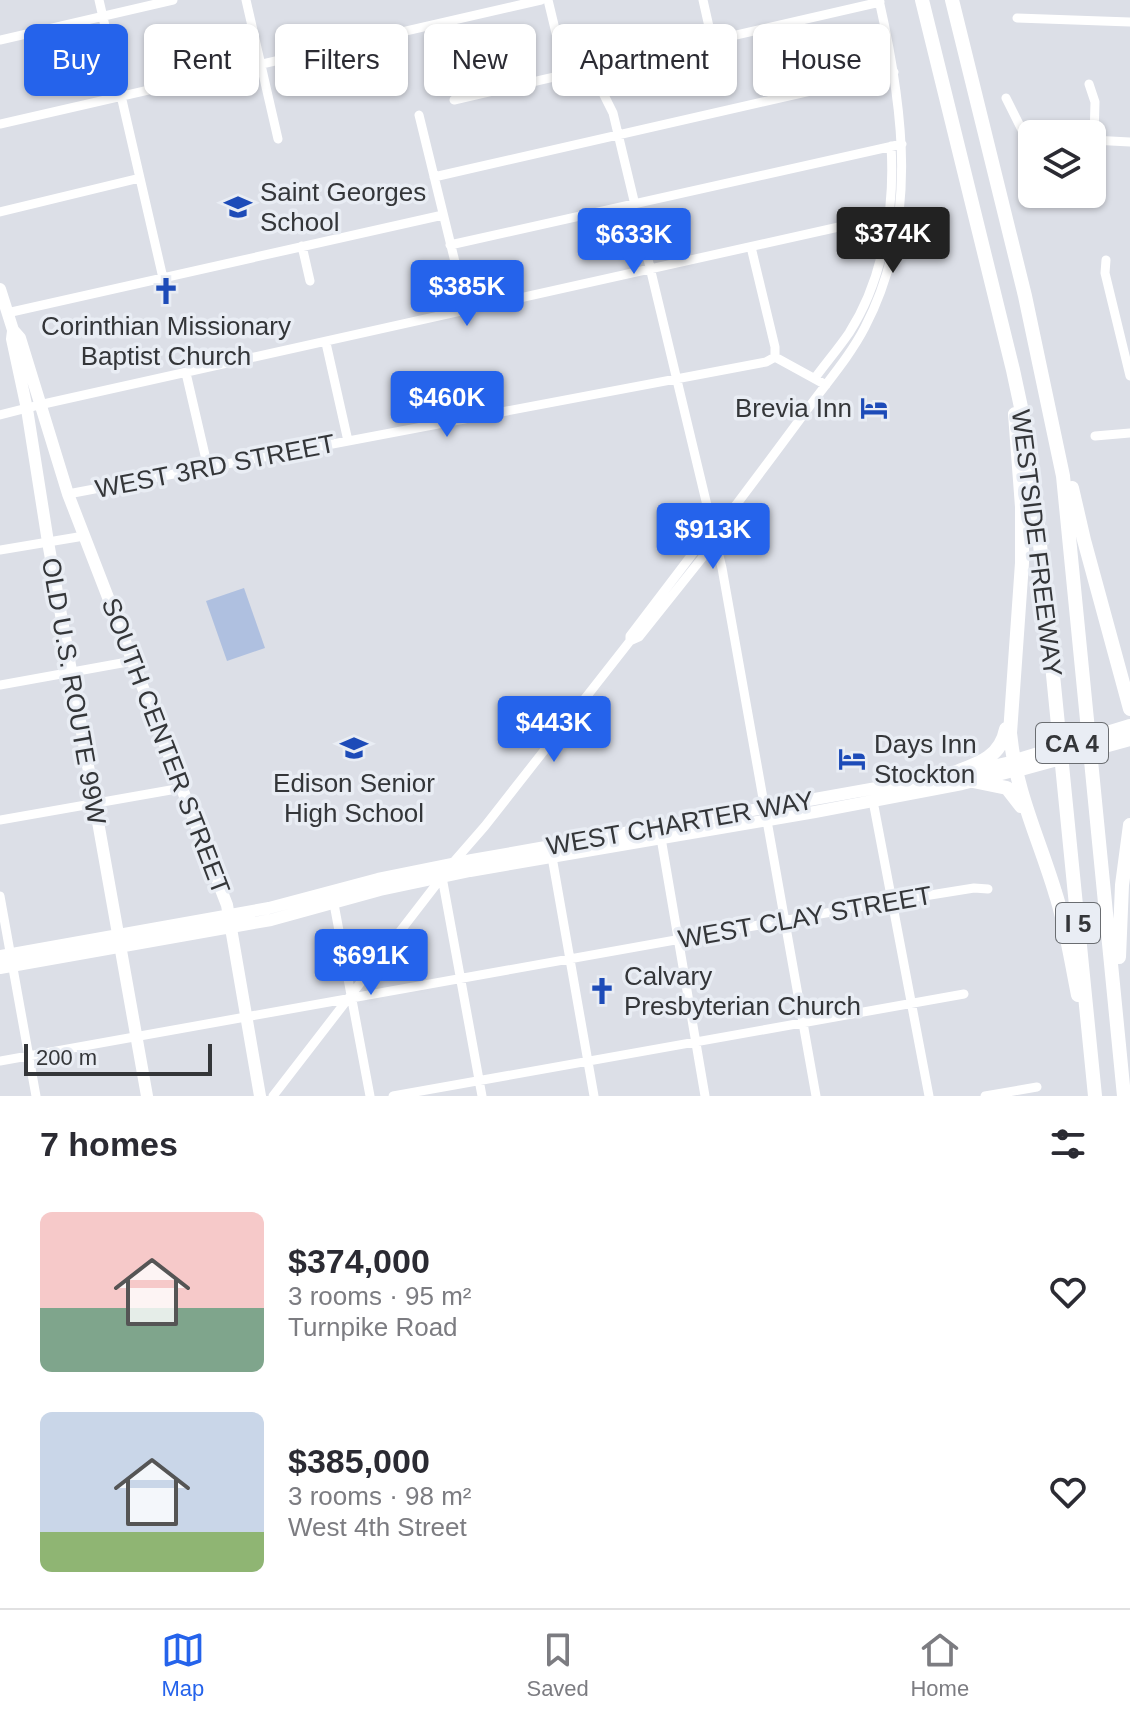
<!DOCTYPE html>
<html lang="en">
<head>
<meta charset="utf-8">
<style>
  :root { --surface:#fff; --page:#f7f7f7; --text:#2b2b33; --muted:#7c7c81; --line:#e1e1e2; --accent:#2563eb }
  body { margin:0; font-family:Arial,sans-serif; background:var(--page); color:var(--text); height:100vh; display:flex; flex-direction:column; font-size:30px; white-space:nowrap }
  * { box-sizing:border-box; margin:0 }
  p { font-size:26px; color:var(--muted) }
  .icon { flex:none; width:44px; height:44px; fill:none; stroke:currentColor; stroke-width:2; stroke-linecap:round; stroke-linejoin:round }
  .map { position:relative; height:1096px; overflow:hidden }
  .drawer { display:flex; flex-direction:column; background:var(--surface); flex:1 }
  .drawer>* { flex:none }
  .guide { position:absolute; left:24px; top:24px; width:1082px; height:72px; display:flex; gap:16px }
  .tools { position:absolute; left:1018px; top:120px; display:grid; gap:16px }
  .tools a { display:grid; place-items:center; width:88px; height:88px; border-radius:12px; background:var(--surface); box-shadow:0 2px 6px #0004; font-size:40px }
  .scale { position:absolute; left:24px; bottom:20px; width:188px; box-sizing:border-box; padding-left:8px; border:4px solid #343639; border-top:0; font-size:22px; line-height:28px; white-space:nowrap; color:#343639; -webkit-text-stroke:6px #e9edf4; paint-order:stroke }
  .price { position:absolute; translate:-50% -68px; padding:0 18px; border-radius:8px; background:var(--accent); color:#fff; font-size:26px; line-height:52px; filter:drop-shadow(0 2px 4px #0008) }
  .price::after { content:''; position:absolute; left:50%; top:48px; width:24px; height:18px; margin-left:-12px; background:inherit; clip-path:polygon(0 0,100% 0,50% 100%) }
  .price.current { background:#222; color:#fff }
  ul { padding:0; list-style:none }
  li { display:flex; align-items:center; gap:24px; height:200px; padding:0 40px }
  li span { display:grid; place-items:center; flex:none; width:224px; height:160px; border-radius:12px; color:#555 }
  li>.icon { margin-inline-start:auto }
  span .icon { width:96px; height:96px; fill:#fffc; stroke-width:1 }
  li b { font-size:34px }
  h2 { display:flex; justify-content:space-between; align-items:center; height:96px; padding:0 40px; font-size:34px }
  .pill { padding:0 28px; border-radius:12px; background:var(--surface); box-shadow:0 2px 6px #0004; font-size:28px; line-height:72px }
  .pill.current { background:var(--accent); color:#fff }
  .tab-bar { display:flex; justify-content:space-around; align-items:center; height:112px; border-top:2px solid var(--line); background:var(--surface); font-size:22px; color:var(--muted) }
  .tab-bar a { display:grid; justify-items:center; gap:4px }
  .tab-bar .current { color:var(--accent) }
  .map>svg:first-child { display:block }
</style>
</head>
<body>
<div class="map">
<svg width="1130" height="1096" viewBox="0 0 1130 1096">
  <rect width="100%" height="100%" fill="#dcdfe7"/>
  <path fill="#afc0e0" d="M244,588L265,648L227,661L206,601Z"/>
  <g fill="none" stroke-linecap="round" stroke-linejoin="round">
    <path stroke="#fff" stroke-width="9" d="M99,0L163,278
      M246,0L278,139
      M548,0L562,58L602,91L613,113L722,568L816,1096
      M703,0L712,40
      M1017,18L1130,22
      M0,40L173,0
      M1089,84L1095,102L1094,140
      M1006,98L1023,132L1032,136
      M454,100L880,2
      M419,115L467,311
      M0,124L541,0
      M1092,140L1130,142
      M434,177L894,72
      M0,212L140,178
      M450,245L902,144
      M302,246L310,281
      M751,247L775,347V357
      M1106,260L1105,273L1130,376
      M7,313L443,215
      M326,343L348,441
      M186,373L208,468
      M815,378C826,363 838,349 849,333C883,280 895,209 891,146
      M0,415L39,405L888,216
      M1095,436L1130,433
      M68,494L766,362L775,357L826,385
      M0,550L84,536
      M630,641L639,637L710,548L714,534C746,492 778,449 809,407C828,381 850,356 865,327C919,223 904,110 879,0
      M0,685L133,661
      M873,801L929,1096
      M0,820L182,788
      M661,838L705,1096
      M552,857L594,1096
      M451,865L485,826L630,641V636L703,540L714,534
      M442,877L482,1096
      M0,896L36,1096
      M334,904L370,1096
      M0,1061L893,901L974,888L988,889
      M273,1096L442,877
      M393,1096L964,994
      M985,1096L1037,1087"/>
    <path stroke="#fff" stroke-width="12" d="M0,289L13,330L20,338L68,494L227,905L260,1096
      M13,331L12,339L27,409L48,542L147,1096
      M0,956L269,908L378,879L472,860L966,772L1015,761
      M0,968L271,920L380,890L470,871L815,812L962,784L1017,770"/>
    <path stroke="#fff" stroke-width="14" d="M922,0L1013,370L1031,454L1095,1096
      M952,0L1025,296L1063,476L1124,1096
      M1015,414L1022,507V563L1010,733C1016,793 1038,836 1055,892C1066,925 1071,961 1078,995
      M1072,488L1084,540L1130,709
      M1015,761L1130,726
      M1017,770L1130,739
      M948,775C974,765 1000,760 1006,729
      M973,781L1007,788L1021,806
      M1119,957L1122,885L1130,825"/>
  </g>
  <defs>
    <g id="school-bare" transform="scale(2.16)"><path d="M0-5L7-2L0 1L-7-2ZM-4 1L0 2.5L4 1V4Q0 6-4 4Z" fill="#1d4bb8" stroke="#e9edf4" stroke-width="2.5" paint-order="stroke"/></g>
    <g id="church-bare" transform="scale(2.16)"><path d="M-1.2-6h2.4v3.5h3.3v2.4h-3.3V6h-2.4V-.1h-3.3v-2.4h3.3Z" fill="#1d4bb8" stroke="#e9edf4" stroke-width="2.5" paint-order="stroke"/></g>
    <g id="hotel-bare" transform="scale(2.16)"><path d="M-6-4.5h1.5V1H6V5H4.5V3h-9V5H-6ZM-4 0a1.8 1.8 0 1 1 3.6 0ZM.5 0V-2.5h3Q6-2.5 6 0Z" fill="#1d4bb8" stroke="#e9edf4" stroke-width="2.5" paint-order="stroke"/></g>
  </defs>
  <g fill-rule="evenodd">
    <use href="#school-bare" x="238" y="207"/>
    <use href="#church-bare" x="166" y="291"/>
    <use href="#hotel-bare" x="874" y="408"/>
    <use href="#school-bare" x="354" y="748"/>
    <use href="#hotel-bare" x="852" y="759"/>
    <use href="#church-bare" x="602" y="991"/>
  </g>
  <g text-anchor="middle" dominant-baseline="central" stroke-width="7" stroke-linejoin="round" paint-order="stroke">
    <g fill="#e9edf4" stroke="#6a6d71" stroke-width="2">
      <rect x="1036" y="723" width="72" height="40" rx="6"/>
      <rect x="1056" y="903" width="44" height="40" rx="6"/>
    </g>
    <g font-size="24" font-weight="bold" fill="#343639">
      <text x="1072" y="743">CA 4</text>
      <text x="1078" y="923">I 5</text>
    </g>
    <g font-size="26" fill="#343639" stroke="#e9edf4" text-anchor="start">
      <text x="260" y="192">Saint Georges<tspan x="260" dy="30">School</tspan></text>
      <text x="166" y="326" text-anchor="middle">Corinthian Missionary<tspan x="166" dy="30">Baptist Church</tspan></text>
      <text x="852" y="408" text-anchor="end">Brevia Inn</text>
      <text x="874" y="744">Days Inn<tspan x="874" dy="30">Stockton</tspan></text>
      <text x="354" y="783" text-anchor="middle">Edison Senior<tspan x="354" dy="30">High School</tspan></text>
      <text x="624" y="976">Calvary<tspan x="624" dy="30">Presbyterian Church</tspan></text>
    </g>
    <g font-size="26" fill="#343639" stroke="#e9edf4">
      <text transform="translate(215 466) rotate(-11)">WEST 3RD STREET</text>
      <text transform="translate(1037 543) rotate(83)">WESTSIDE FREEWAY</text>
      <text transform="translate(74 691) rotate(80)">OLD U.S. ROUTE 99W</text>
      <text transform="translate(166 746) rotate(69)">SOUTH CENTER STREET</text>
      <text transform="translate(680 823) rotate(-10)">WEST CHARTER WAY</text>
      <text transform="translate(805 917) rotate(-10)">WEST CLAY STREET</text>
    </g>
  </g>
</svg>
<div class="tools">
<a><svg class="icon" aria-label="layers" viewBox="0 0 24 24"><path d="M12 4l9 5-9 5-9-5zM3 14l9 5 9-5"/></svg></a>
</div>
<div class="scale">200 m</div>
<b class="price current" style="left:893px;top:275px">$374K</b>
<b class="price" style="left:634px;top:276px">$633K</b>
<b class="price" style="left:467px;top:328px">$385K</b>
<b class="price" style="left:447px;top:439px">$460K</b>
<b class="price" style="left:713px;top:571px">$913K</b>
<b class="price" style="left:554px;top:764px">$443K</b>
<b class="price" style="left:371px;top:997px">$691K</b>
<div class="guide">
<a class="pill current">Buy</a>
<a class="pill">Rent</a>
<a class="pill">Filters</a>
<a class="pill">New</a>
<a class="pill">Apartment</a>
<a class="pill">House</a>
</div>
</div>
<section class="drawer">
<h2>7 homes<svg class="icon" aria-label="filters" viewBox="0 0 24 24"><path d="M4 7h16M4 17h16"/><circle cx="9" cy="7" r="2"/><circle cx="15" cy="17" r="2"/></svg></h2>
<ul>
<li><span style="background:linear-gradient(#f6c9c9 60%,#7fa58c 0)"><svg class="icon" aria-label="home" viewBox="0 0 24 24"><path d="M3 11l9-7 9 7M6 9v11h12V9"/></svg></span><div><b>$374,000</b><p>3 rooms · 95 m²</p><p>Turnpike Road</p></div><svg class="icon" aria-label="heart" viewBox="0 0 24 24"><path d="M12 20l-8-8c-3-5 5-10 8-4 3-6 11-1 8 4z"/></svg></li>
<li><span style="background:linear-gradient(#c9d6e8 75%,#8fb573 0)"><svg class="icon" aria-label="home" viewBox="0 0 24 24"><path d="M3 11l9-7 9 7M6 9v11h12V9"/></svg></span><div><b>$385,000</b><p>3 rooms · 98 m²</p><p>West 4th Street</p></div><svg class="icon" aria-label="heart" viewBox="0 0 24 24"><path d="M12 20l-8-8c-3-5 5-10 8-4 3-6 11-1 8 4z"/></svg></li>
</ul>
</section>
<nav class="tab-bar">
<a class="current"><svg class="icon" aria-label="map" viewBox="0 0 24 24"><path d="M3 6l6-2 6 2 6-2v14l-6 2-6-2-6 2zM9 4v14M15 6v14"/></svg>Map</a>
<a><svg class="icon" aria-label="saved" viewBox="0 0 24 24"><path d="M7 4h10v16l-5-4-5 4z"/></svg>Saved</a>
<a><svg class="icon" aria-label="home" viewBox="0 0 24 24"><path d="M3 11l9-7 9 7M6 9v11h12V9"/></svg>Home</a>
</nav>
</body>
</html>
